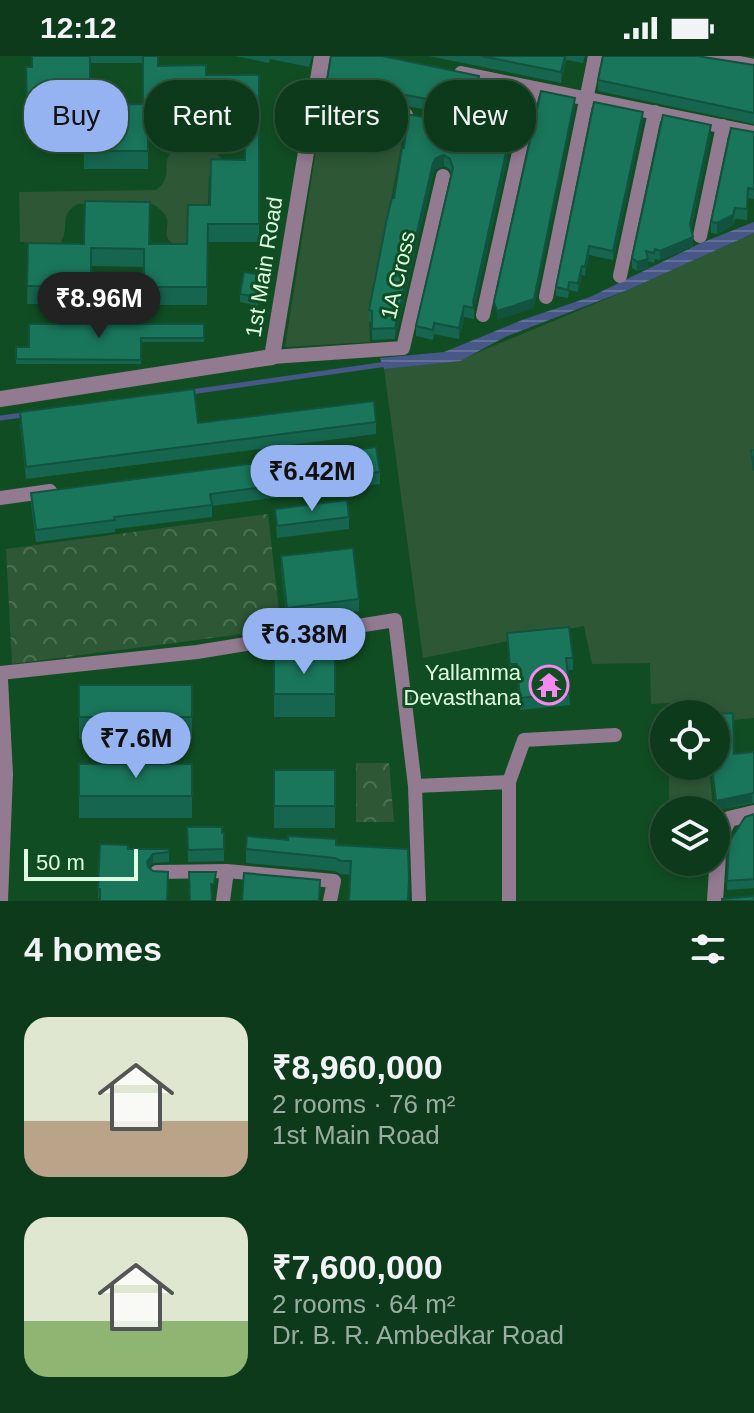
<!DOCTYPE html>
<html lang="en">
<head>
<meta charset="utf-8">
<style>
  :root { --surface:#0d3a1a; --page:#1b4527; --text:#f1f3f6; --muted:#9aada2; --line:#2d5439; --accent:#95b2f1 }
  body { margin:0; font-family:Helvetica,sans-serif; background:var(--page); color:var(--text); height:100vh; display:flex; flex-direction:column; font-size:30px; white-space:nowrap }
  * { box-sizing:border-box; margin:0 }
  p { font-size:26px; color:var(--muted) }
  .icon { flex:none; width:44px; height:44px; fill:none; stroke:currentColor; stroke-width:2; stroke-linecap:round; stroke-linejoin:round }
  .map { position:relative; height:845px; overflow:hidden }
  .panel { display:flex; flex-direction:column; background:var(--surface); flex:1 }
  .panel>* { flex:none }
  .guide { position:absolute; left:24px; top:24px; width:706px; height:72px; display:flex; gap:16px }
  .fabs { position:absolute; left:650px; top:644px; display:grid; gap:16px }
  .fabs a { display:grid; place-items:center; width:80px; height:80px; border-radius:50%; background:var(--surface); box-shadow:0 4px 12px #0003,0 0 0 2px var(--line); font-size:40px }
  .scale { position:absolute; left:24px; bottom:20px; width:114px; box-sizing:border-box; padding-left:8px; border:4px solid #dffde2; border-top:0; font-size:22px; line-height:28px; white-space:nowrap; color:#dffde2; -webkit-text-stroke:6px #114d22; paint-order:stroke }
  .price { position:absolute; translate:-50% -68px; padding:0 18px; border-radius:28px; background:var(--accent); color:#111; font-size:26px; line-height:52px; filter:drop-shadow(0 2px 4px #0008) }
  .price::after { content:''; position:absolute; left:50%; top:48px; width:24px; height:18px; margin-left:-12px; background:inherit; clip-path:polygon(0 0,100% 0,50% 100%) }
  .price.selected { background:#222; color:#fff }
  ul { padding:0; list-style:none }
  li { display:flex; align-items:center; gap:24px; height:200px; padding:0 24px }
  li span { display:grid; place-items:center; flex:none; width:224px; height:160px; border-radius:24px; color:#555 }
  li>.icon { margin-inline-start:auto }
  span .icon { width:96px; height:96px; fill:#fffc; stroke-width:1 }
  li b { font-size:34px }
  h2 { display:flex; justify-content:space-between; align-items:center; height:96px; padding:0 24px; font-size:34px }
  .pill { padding:0 28px; border-radius:32px; background:var(--surface); box-shadow:0 4px 12px #0003,0 0 0 2px var(--line); font-size:28px; line-height:72px }
  .pill.selected { background:var(--accent); color:#111 }
  .status { display:flex; justify-content:space-between; align-items:center; height:56px; padding:0 40px; background:var(--surface); direction:ltr }
  .status svg { height:22px; fill:currentColor }
  .map>svg:first-child { display:block }
</style>
</head>
<body>
<div class="status"><b>12:12</b><svg viewBox="0 0 49 12"><path d="M0 12V9h3v3zM5 12V6h3v6zM10 12V3h3v9zM15 12V0h3v12zM26 1h20v11H26zM47 4h2v5h-2z"/></svg></div>
<div class="map">
<svg width="754" height="845" viewBox="0 0 754 845">
  <defs>
    <pattern id="park-crowns" width="20" height="18" patternUnits="userSpaceOnUse" patternTransform="scale(2)"><rect width="20" height="18" fill="#2e5736"/><path d="M2 6a3 3 0 1 1 6 0M12 15a3 3 0 1 1 6 0" fill="none" stroke="#4c7053"/></pattern>
    <pattern id="water-rules" width="6" height="5" patternUnits="userSpaceOnUse" patternTransform="scale(2)"><rect width="6" height="5" fill="#465788"/><path d="M0 2.5h6" fill="none" stroke="#607098"/></pattern>
  </defs>
  <rect width="100%" height="100%" fill="#114d22"/>
  <path fill="#2e5736" d="M323,50L403,80L369,260L370,286L285,291Z
    M171,96L217,97L229,112V120H209L207,166L187,165V187C182,187 177,188 173,187C162,183 169,170 167,163C165,156 158,152 153,148H78C57,159 71,173 60,187L20,186L19,136L156,134C174,121 161,108 171,96Z
    M754,177V662L716,666V658H669V647L651,648L650,607L592,608L584,570L423,602L384,313L460,304L630,233Z
    M669,710H709L713,754H669Z"/>
  <path fill="url(#park-crowns)" d="M268,458L281,573L12,608L6,493Z
    M356,707H389L394,766H356Z"/>
  <path fill="url(#water-rules)" d="M754,166V177L630,233L505,281L460,305L384,313L380,302L444,296L522,264L590,241L701,187Z"/>
  <g fill="none" stroke-linecap="round" stroke-linejoin="round">
    <path stroke="#465788" stroke-width="5" d="M191,336L387,308
      M0,362L23,359"/>
    <path stroke="#927a90" stroke-width="14" d="M705,0L754,10
      M461,17L754,77
      M314,42L406,59
      M476,91L491,24
      M700,180L723,70
      M620,220L655,56
      M546,241L595,0
      M483,259L533,33
      M272,301L403,292L443,120
      M0,442L50,435
      M0,617L197,596L395,564L415,730L419,845
      M509,726L524,684L615,679
      M415,730L509,726V845
      M157,816L227,815L334,825L330,845
      M223,845L227,815"/>
    <path stroke="#927a90" stroke-width="16" d="M0,343L272,301L322,0
      M0,624L5,718L0,845
      M715,845L719,783L729,763L754,757"/>
  </g>
  <path fill="#16654e" fill-rule="evenodd" d="M32,0H158V10L206,19H259V186H208L207,249H144V211L91,210V248H27L28,187L187,188L210,149L245,104V74H223V70H148V113H84L83,71L27,72L26,11H32ZM90,7H142L143,48L90,49Z
    M235,0H312L309,11L270,3L269,7Z
    M429,0H585L583,7L566,4L561,27Z
    M754,9V68L598,35V24Z
    M327,24L479,31L467,84L473,90L480,89L521,39L474,254V263L464,261L459,283L434,278L433,284L416,280V270L451,117L450,113L444,110L436,113L433,118L395,283L372,284V266L369,265V254L406,80L365,64V53L429,62L433,59L432,55L327,34Z
    M643,64L613,204L589,199L585,220L582,219L578,236L569,234L568,242L556,240V231Z
    M754,76V143L748,142L747,164L735,163L733,169L717,178L711,177V166Z
    M711,78L691,173L693,190L660,204L655,203L654,207L648,205V212L637,215L632,212V202Z
    M262,227L258,250L240,246V238Z
    M204,268V286H141V308H16V291H29Z
    M20,356L198,367L376,366V378L26,423L20,368Z
    M380,416V428L212,450V461L115,473V476L36,486L31,449V437Z
    M275,453L349,461V473L277,482Z
    M281,500L359,543V555L287,564L281,512Z
    M507,577L573,602V614H568L570,649L520,654L517,620H510Z
    M274,603H335V661H274Z
    M79,629H192V683H79Z
    M754,696V747L716,754L711,710H716L734,698Z
    M79,708H192V762H79Z
    M274,714H335V772H274Z
    M754,758V832L727,834V825Z
    M187,771L224,777V805L188,806Z
    M100,788L128,793H169V806L153,807L100,842H98Z
    M336,789L408,793L351,819L341,818L335,815L246,807V793Z"/>
  <path fill="#125340" d="M565,0H566V4L561,27V16Z
    M479,20V31L466,89V78Z
    M521,29V39L474,254L473,246Z
    M575,42V50L534,252L497,264V255Z
    M643,56V64L613,204V195Z
    M711,69V78L690,178V168Z
    M444,99V110L436,113L433,118L395,283V272L433,107L436,102Z
    M735,152L733,169L717,178V167Z
    M693,181V190L660,204V195Z
    M589,190V199L585,220V211Z
    M648,203V212L637,215V206Z
    M582,210V219L578,236V227Z
    M464,250V261L459,283V272Z
    M752,737V746L716,754V745Z
    M153,798V807L147,815V806Z"/>
  <path fill="#19765b" stroke="#125340" stroke-width="2" d="M32,0H90V49L143,48V0H158V10L206,9V19H259V168H208L207,231H144V193L91,192V230H27L28,187L84,188L85,145L150,146L149,188H187L188,149H210L211,103L245,104V56H223V52L148,53V95H84L83,53L27,54L26,11H32Z
    M331,0H382L479,20L466,78L467,84L473,90L480,89L485,83L499,24L521,29L473,246L474,252L464,250L459,272L434,267L433,274L416,270L453,112L450,103L444,99L436,102L433,107L395,272L372,273V255L369,254L387,162L392,142H394L402,92H404L407,69L365,53V51L429,62L434,58L436,53L432,44L327,24Z
    M481,0H565L561,16Z
    M603,0H697L754,9V57L598,24Z
    M541,35L575,42L534,243L497,255L494,246Z
    M594,46L643,56L613,195L589,190L585,211L582,210L578,227L569,226L568,234L556,231Z
    M663,59L711,69L690,168L693,181L660,195L655,193L654,197L646,195L648,203L637,206L632,202Z
    M731,72L754,76V133L748,132L747,153L735,152L733,159L717,167L711,166Z
    M244,216L262,219L258,241L240,238Z
    M29,268H204V282H141V304L16,303V291H29Z
    M194,333L198,367L374,345L376,366L26,411L20,356Z
    M376,391L380,416L210,438L212,449L114,461L115,464L36,474L31,437Z
    M751,394H754V415Z
    M347,444L349,461L277,470L275,453Z
    M353,492L359,543L287,552L281,500Z
    M569,571L573,602H566L570,637L520,642L517,608H510L507,577Z
    M274,603H335V638H274Z
    M79,629H192V661H79Z
    M733,657L734,698L754,696V737L716,745L712,710H716V658H714Z
    M79,708H192V740H79Z
    M274,714H335V750H274Z
    M754,758V823L727,825L729,786L745,761Z
    M187,771H222V777H224V793L188,794Z
    M247,780L288,784V780L336,783V789L408,793L409,822L408,845H349L351,805H341L335,802L246,793Z
    M100,788L128,789V793H169V796L153,798L147,806L148,811L153,815L168,816L167,845H100V833H98Z
    M189,816H216L214,828H211L212,845H190Z
    M244,817L320,824L319,845H242Z
    M754,840V845H722V843Z"/>
  <defs>
    <g id="temple-ring" transform="scale(2)"><circle r="9.5" fill="#114d22" stroke="#f489f0" stroke-width="1.5"/><path d="M0-6L5-2H3V0L6.5 2.5H4V6H1.5V3h-3V6H-4V2.5H-6.5L-3 0V-2H-5Z" fill="#f489f0"/></g>
  </defs>
  <g fill-rule="evenodd">
    <use href="#temple-ring" x="549" y="629"/>
  </g>
  <g text-anchor="middle" dominant-baseline="central" stroke-width="6" stroke-linejoin="round" paint-order="stroke">
    <g font-size="22" fill="#dffde2" stroke="#114d22">
      <text transform="translate(264 211) rotate(-81)">1st Main Road</text>
      <text transform="translate(398 219) rotate(-77)">1A Cross</text>
    </g>
    <g font-size="22" fill="#dffde2" stroke="#114d22" text-anchor="end">
      <text x="521" y="616">Yallamma<tspan x="521" dy="25">Devasthana</tspan></text>
    </g>
  </g>
</svg>
<div class="fabs">
<a><svg class="icon" aria-label="locate" viewBox="0 0 24 24"><circle cx="12" cy="12" r="6"/><path d="M12 2v4M12 18v4M2 12h4M18 12h4"/></svg></a>
<a><svg class="icon" aria-label="layers" viewBox="0 0 24 24"><path d="M12 4l9 5-9 5-9-5zM3 14l9 5 9-5"/></svg></a>
</div>
<div class="scale">50 m</div>
<b class="price selected" style="left:99px;top:284px">₹8.96M</b>
<b class="price" style="left:312px;top:457px">₹6.42M</b>
<b class="price" style="left:304px;top:620px">₹6.38M</b>
<b class="price" style="left:136px;top:724px">₹7.6M</b>
<div class="guide">
<a class="pill selected">Buy</a>
<a class="pill">Rent</a>
<a class="pill">Filters</a>
<a class="pill">New</a>
</div>
</div>
<section class="panel">
<h2>4 homes<svg class="icon" aria-label="filters" viewBox="0 0 24 24"><path d="M4 7h16M4 17h16"/><circle cx="9" cy="7" r="2"/><circle cx="15" cy="17" r="2"/></svg></h2>
<ul>
<li><span style="background:linear-gradient(#dfe7d0 65%,#b9a48a 0)"><svg class="icon" aria-label="home" viewBox="0 0 24 24"><path d="M3 11l9-7 9 7M6 9v11h12V9"/></svg></span><div><b>₹8,960,000</b><p>2 rooms · 76 m²</p><p>1st Main Road</p></div></li>
<li><span style="background:linear-gradient(#dfe7d0 65%,#8fb573 0)"><svg class="icon" aria-label="home" viewBox="0 0 24 24"><path d="M3 11l9-7 9 7M6 9v11h12V9"/></svg></span><div><b>₹7,600,000</b><p>2 rooms · 64 m²</p><p>Dr. B. R. Ambedkar Road</p></div></li>
</ul>
</section>
</body>
</html>
